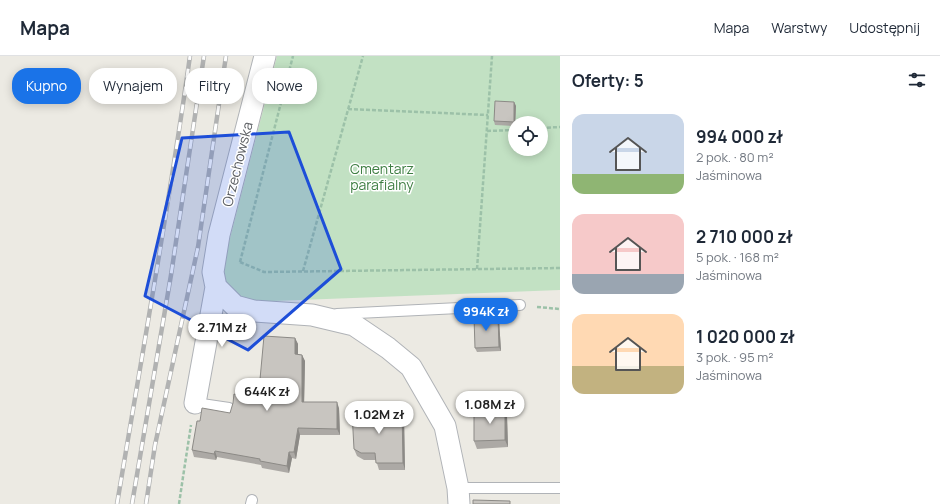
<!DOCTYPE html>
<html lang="pl">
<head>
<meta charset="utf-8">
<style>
  :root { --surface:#fff; --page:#f2f2f3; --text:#1f2937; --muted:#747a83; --line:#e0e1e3; --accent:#1a73e8 }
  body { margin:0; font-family:Manrope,sans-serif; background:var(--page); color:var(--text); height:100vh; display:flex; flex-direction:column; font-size:15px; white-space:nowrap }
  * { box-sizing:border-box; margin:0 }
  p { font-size:13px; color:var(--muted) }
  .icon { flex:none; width:22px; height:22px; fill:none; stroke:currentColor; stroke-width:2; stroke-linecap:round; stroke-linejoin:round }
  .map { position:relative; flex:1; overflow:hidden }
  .drawer { display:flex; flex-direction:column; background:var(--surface); width:380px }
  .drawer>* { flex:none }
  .guide { position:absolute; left:12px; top:12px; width:380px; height:36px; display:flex; gap:8px }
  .controls { position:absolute; left:508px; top:60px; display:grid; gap:8px }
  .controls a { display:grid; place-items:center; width:40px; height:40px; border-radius:50%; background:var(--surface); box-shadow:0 2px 10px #0003; font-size:20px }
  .price { position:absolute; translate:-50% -34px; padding:0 9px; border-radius:14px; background:#fff; color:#222; font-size:13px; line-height:26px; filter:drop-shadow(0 1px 2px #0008) }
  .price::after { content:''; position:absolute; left:50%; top:24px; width:12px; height:9px; margin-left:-6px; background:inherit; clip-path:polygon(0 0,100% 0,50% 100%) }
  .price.active { background:var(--accent); color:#fff }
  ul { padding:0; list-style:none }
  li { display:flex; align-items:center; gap:12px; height:100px; padding:0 12px }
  li span { display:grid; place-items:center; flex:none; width:112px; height:80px; border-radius:12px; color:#555 }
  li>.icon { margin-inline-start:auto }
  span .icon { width:48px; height:48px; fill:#fffc; stroke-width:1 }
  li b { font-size:17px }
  h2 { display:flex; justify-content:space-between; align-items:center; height:48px; padding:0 12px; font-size:17px }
  .tag { padding:0 14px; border-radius:16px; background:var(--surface); box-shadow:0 2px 10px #0003; font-size:14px; line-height:36px }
  .tag.active { background:var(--accent); color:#fff }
  header { display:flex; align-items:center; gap:24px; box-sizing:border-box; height:56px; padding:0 20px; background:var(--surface); border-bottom:1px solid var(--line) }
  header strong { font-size:19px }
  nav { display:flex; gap:22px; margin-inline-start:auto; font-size:14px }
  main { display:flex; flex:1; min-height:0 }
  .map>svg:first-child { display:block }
</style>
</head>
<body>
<header>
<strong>Mapa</strong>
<nav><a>Mapa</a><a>Warstwy</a><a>Udostępnij</a></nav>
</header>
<main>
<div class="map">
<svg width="560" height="448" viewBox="0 0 560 448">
  <rect width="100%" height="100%" fill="#eceae3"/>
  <path fill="#c2e1c3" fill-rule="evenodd" d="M277,0H560V234L245,246L220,221ZM515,67H541V93H515Z"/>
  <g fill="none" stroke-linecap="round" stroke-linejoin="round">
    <g stroke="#b0b3b7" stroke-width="12">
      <path id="lane" d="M337,258L520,249
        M195,347L229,352
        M458,432H560
        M251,448L252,444"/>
    </g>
    <g stroke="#b0b3b7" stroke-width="23">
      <path id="street" d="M265,0L219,179L213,216L216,231L235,250L254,255L312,259L354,269L388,292L411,311L445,370L458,432L459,448
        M195,347L216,231"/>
    </g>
    <path stroke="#9cc1a8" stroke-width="2.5" stroke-dasharray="4 2" stroke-linecap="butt" d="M348,53L488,59
      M541,72L560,71
      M487,75L515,74
      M240,206L264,216L560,212
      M240,206L293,0
      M477,213L492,0
      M303,215L363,0
      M537,251L560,253
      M179,448L183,421L191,369"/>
    <use href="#lane" stroke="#fff" stroke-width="10"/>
    <use href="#street" stroke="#fff" stroke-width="21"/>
    <g stroke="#b1b2b2" stroke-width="4.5">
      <path id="rail" d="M117,448C142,299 169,150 190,0
        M132,448L171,219L204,0
        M146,448L155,389L198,191L226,0"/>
    </g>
    <use href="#rail" stroke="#fff" stroke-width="3" stroke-dasharray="9" stroke-linecap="butt"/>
  </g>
  <path fill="#aca9a5" d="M514,46L516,50L515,70L495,69L494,65Z
    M498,260L499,264L501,295L477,296L475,292Z
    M295,282L298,288V298L302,299L305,305L304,346L339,352L340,379H300L296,403L292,402L289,417L262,412L261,409L217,401L216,404L194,401L192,394L200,365L230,357L258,345Z
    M402,354L404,361L405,414H379L376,404H364L357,400L354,393Z
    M507,360L508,391L477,393L474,385Z"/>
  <path fill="#8c8a86" d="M514,46L516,50L515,70L514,66Z
    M498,260L499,264L501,295L499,291Z
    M295,282L298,288V305L295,298Z
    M302,299L305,305L304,352L302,346Z
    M337,346L339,352L340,379L337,373Z
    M505,353L507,360L508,391L505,384Z
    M402,354L404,361L405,414L403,407Z
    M298,372L300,379L296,403L294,396Z
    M215,395L217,401L216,404L214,398Z
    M289,396L292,402L289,417L287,410Z"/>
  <path fill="#c8c5c0" stroke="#8c8a86" d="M495,45L514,46V66L494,65Z
    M498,260L499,291L475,292L474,261Z
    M264,280L295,282V298L302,299V346H337V373L298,372L294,396H289L287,410L260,405V403L215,395L214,398L192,394L197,365H200L202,352L230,357L233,347L234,338L258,345Z
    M505,353V384L474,385V354Z
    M402,354L403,407H376L375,397H361L354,393L352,356Z
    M473,444L510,445V448H473Z"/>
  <path fill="#1d4ed8" fill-opacity="0.2" stroke="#1d4ed8" stroke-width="3" stroke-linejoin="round" d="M289,76L341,213L248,294L145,240L182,82Z"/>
  <g text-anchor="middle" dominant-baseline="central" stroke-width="3" stroke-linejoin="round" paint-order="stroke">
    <g font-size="14" fill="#5b5e62" stroke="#fff">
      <text transform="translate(237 108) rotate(-76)">Orzechowska</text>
    </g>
    <g font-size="14" fill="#3e7e42" stroke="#fff">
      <text x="382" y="112">Cmentarz<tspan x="382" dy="16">parafialny</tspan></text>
    </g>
  </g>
</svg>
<div class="controls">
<a><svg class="icon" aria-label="locate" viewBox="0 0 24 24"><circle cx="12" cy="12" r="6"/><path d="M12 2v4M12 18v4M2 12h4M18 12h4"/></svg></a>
</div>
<b class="price active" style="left:486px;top:276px">994K zł</b>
<b class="price" style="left:222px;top:292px">2.71M zł</b>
<b class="price" style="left:267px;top:356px">644K zł</b>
<b class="price" style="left:490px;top:369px">1.08M zł</b>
<b class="price" style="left:379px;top:379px">1.02M zł</b>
<div class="guide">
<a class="tag active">Kupno</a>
<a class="tag">Wynajem</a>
<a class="tag">Filtry</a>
<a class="tag">Nowe</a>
</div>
</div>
<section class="drawer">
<h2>Oferty: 5<svg class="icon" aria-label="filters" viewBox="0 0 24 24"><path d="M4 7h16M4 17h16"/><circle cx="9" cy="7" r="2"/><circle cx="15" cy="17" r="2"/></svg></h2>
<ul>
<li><span style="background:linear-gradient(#c9d6e8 75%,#8fb573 0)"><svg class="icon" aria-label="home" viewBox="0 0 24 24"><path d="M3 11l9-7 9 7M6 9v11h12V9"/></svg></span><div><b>994 000 zł</b><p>2 pok. · 80 m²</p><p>Jaśminowa</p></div></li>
<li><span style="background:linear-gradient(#f6c9c9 75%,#9aa5b1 0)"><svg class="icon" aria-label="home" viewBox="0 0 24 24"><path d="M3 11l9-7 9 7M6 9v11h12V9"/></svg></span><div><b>2 710 000 zł</b><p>5 pok. · 168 m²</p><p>Jaśminowa</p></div></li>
<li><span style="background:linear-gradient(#ffd9b3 65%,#c2b280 0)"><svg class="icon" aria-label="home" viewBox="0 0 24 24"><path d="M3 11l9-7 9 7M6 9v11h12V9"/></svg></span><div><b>1 020 000 zł</b><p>3 pok. · 95 m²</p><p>Jaśminowa</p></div></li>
</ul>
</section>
</main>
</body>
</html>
